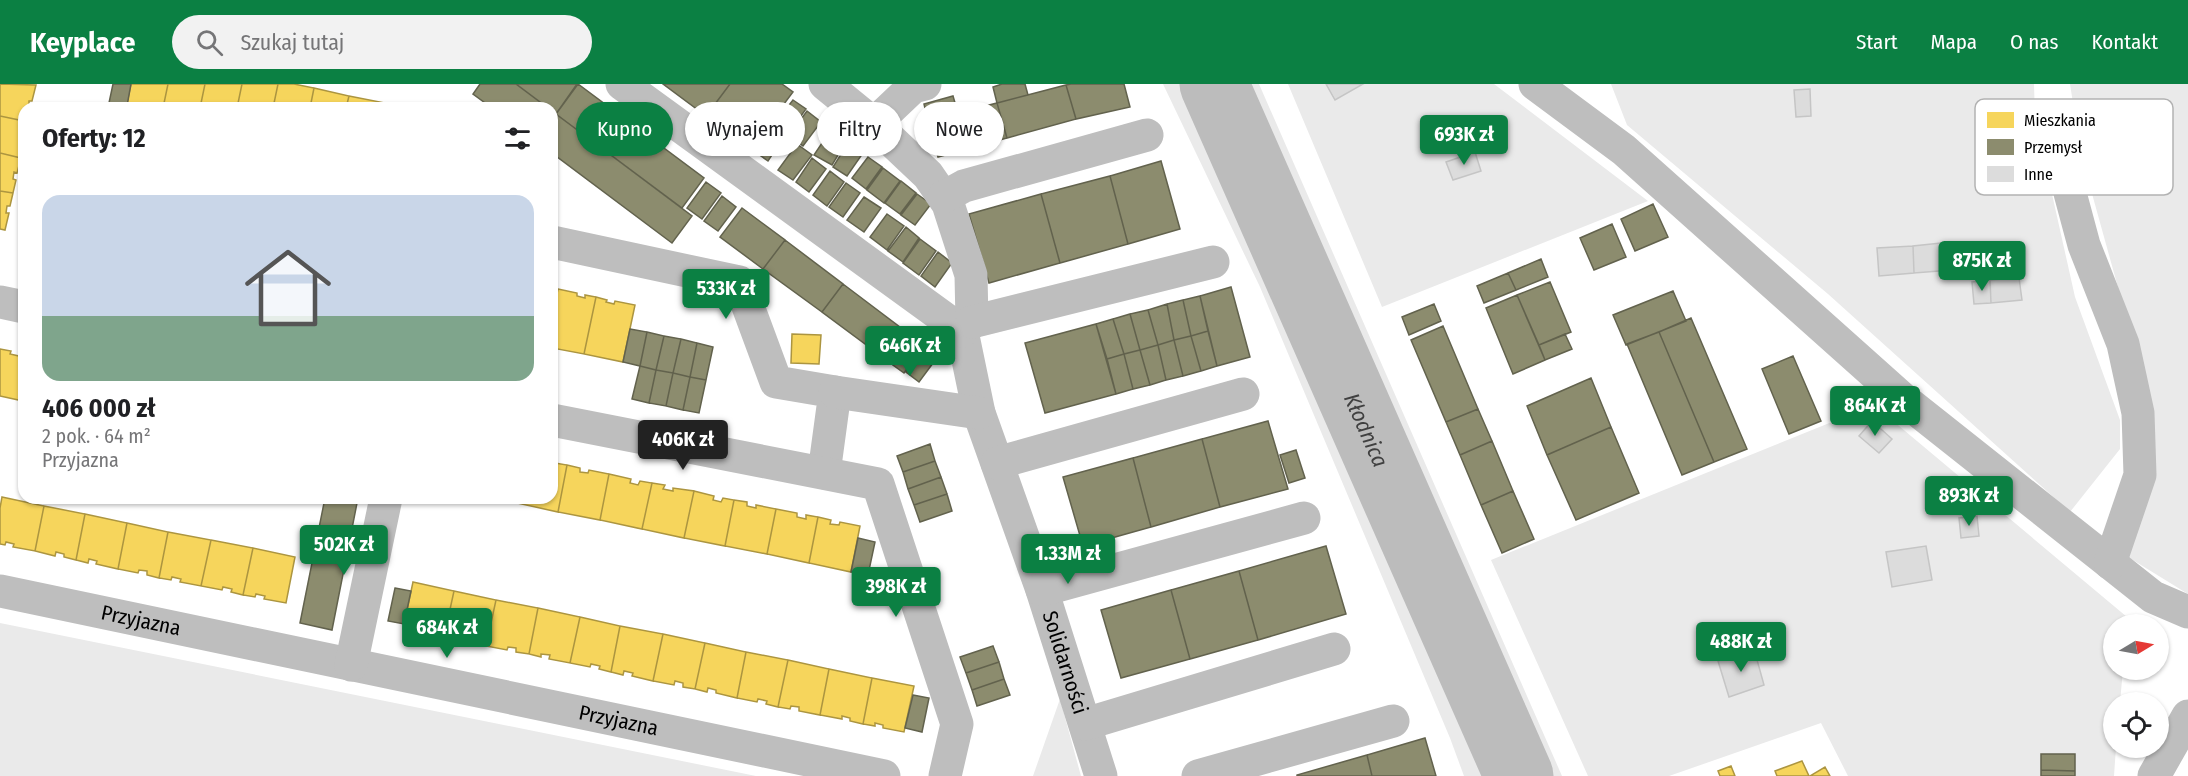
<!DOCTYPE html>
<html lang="pl">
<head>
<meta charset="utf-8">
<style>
  :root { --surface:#fff; --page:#f2f2f2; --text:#202124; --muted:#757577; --line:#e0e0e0; --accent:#0b8043 }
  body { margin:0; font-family:"Fira Sans Condensed",sans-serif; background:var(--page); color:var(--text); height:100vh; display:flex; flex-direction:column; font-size:22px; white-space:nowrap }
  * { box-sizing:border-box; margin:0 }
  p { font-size:20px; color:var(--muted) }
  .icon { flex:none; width:33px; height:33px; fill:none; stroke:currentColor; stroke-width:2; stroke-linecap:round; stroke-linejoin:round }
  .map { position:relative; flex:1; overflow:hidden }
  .details { position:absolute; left:18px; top:18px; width:540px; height:402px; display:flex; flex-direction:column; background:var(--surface); border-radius:18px; box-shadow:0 2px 4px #0004 }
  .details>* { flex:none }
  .guide { position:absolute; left:576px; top:18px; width:570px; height:54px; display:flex; gap:12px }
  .needle { width:39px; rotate:80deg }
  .buttons { position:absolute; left:2103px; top:530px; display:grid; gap:12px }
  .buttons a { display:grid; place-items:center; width:66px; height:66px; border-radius:50%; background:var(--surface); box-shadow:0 2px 4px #0004; font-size:30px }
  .price { position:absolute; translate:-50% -51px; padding:0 14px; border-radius:6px; background:var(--accent); color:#fff; font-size:20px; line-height:39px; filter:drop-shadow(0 2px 3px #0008) }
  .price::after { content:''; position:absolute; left:50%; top:36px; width:18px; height:14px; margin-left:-9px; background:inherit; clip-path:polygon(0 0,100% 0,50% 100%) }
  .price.active { background:#222; color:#fff }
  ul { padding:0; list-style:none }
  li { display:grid; align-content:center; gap:12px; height:318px; padding:0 24px }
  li+li { border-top:2px solid var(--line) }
  li span { display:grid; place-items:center; height:186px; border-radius:18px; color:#555 }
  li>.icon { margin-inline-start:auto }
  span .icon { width:108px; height:108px; fill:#fffc; stroke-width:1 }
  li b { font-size:26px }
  h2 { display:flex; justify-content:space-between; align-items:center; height:72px; padding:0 24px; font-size:26px }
  .chip { padding:0 21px; border-radius:27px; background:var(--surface); box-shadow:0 2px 4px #0004; font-size:21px; line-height:54px }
  .chip.active { background:var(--accent); color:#fff }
  header { display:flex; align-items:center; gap:36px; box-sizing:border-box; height:84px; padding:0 30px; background:var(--accent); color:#fff }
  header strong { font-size:28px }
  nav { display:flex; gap:33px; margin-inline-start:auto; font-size:21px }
  .search { width:420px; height:54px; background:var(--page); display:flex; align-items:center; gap:15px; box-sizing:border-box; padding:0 21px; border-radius:33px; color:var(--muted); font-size:22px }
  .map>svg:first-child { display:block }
</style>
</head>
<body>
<header>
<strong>Keyplace</strong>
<div class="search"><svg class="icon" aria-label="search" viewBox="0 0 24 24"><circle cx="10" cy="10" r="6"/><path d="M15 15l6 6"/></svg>Szukaj tutaj</div>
<nav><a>Start</a><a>Mapa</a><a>O nas</a><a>Kontakt</a></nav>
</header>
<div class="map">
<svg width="2188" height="692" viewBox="0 0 2188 692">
  <rect width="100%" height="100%" fill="#fff"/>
  <path fill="#eaeaea" d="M1163,0H1186L1494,692H1464L1450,654L1260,203Z
    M1223,0H1259L1562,692H1529Z
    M1288,0H1494L1648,117L1382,223Z
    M1611,0H2034L2035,34L2075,213L2120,336V365L2070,428L1828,210L1627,41Z
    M2070,0H2188V510L2128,473L2119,207L2081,70Z
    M1874,321L2127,533V540H2114V585H2123L2120,618H2114V663H2116L2114,692H1848L1821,639L1669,692H1588L1491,476Z
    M0,539L756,692H0Z
    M1060,615L1081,692H1033Z"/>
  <path fill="#f6d55c" stroke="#ac9540" stroke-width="1.5" d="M0,0L36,1L32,17H29V24H24V37L0,32Z
    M131,0H168L163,24H126Z
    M168,0H205L200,24H163Z
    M205,0H242L237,24H200Z
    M242,0H278L273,24H237Z
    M278,0H294L314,4L310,24H273Z
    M314,4L349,12L346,24H310Z
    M349,12L385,19L384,24H346Z
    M0,32L24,37V50H22L21,56L24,58L21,74L0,69Z
    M0,69L21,74L17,89L14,88L13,95L16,96L13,109L0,107Z
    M0,107L13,109L10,122H7L6,129H9L5,146L0,145Z
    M552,204L558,205L552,233Z
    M558,205L577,209V212L585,214V211L596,213L584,270L552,264V233Z
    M596,213L607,216L606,218L614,220L615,217L635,221L623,278L584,270Z
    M792,250L821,251L819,280L791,279Z
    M0,265L11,267L10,270L19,272L20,269L24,270L23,317L0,312Z
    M555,379L567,381L558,428L517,419L518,414H552V382L555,383Z
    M567,381L580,384V388L588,389L589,386L609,390L600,436L558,428Z
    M609,390L631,395L630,399L638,401L640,397L652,399L642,445L600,436Z
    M652,399L665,401L663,405L673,407V404L694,407L684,454L642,445Z
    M694,407L714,412L713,416L721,418L723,414L734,416L725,462L684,454Z
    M2,413L44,422L35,467L13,463L14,460L6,458L5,461L0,460V424Z
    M492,414H518L517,419Z
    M734,416L747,418V422L756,424V421L776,425L767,470L725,462Z
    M44,422L85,430L76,476L64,473V470L56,468L55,472L35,467Z
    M776,425L797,429V433L806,435V431L818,433L809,479L767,470Z
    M85,430L127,439L118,485L96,480L97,477L89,475L88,479L76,476Z
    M818,433L831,436L830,440L839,441L840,438L860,442L851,488L809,479Z
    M127,439L168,448L159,494L147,491V487L139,486L138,489L118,485Z
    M168,448L211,456L201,502L180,498L181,495L172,493L171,496L159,494Z
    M211,456L253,464L243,511L231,508L232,505L223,503L222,506L201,502Z
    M253,464L295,473L286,519L264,515L265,512L256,510L255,513L243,511Z
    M413,498L454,507L444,553L432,551V547L424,545L423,549L403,545Z
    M454,507L496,516L486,562L465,557V554L457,552V556L444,553Z
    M496,516L538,524L529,570L516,568V564L508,563L507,566L486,562Z
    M538,524L580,533L570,579L549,575L550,571L541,570V573L529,570Z
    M580,533L620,542L611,588L599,585L600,582L591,580L590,583L570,579Z
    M620,542L663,550L653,597L632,592L633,589L624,587L623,591L611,588Z
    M663,550L705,559L695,605L683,603V599L675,597L674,601L653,597Z
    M705,559L746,568L737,614L716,609V606L708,604L707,608L695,605Z
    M746,568L788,576L778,623L766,620L767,617L758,615L757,618L737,614Z
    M788,576L829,585L820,631L799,627V623L791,622L790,625L778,623Z
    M829,585L872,594L863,640L850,637V634L842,632V635L820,631Z
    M872,594L914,602L904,648L883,644V641L875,639V642L863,640Z
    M1802,677L1809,692H1777L1775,687Z
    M1731,682L1735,692H1720L1718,687Z
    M1825,683L1830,692H1810Z"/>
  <path fill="#8c8c6e" stroke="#62624d" stroke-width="1.5" d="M113,0H131L127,22L109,19Z
    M480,0H516L548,24H492L473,10Z
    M516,0H577L556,30L552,27V24H548Z
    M578,0L704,94L682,124L556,30Z
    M663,0H730L706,32Z
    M730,0H782L793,8L751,64L706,32Z
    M1002,0H1025L1028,11L997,19L993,3Z
    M1071,0H1124L1130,23L1076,35L1066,1Z
    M1066,1L1076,35L1007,54L997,19Z
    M953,12L958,29L928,37L924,20Z
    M793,16L806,25L788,50L774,40Z
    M997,19L1007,54L938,73L928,37Z
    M552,27L692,132L672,159L552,69Z
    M807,27L821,38L803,62L789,51Z
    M770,43L784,53L768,77L754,67Z
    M830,47L846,58L832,81L814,71Z
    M848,59L863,69L847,92L833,83Z
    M797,60L812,71L793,96L778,86Z
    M868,73L882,83L866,105L852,94Z
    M812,74L826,85L809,108L796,98Z
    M1161,77L1180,145L1128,160L1110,92Z
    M883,84L900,97L884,119L867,106Z
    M830,87L844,98L827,122L813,111Z
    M1110,92L1128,160L1060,179L1041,110Z
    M901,97L916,109L900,130L885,119Z
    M706,98L721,109L702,135L687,124Z
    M846,99L860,109L843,133L829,123Z
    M917,110L931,120L915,141L901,131Z
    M1041,110L1060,179L989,199L969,130Z
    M722,112L736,123L718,147L704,137Z
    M864,113L881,124L864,148L847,136Z
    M1653,120L1668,153L1635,167L1621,135Z
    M742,124L785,156L763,185L720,153Z
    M887,130L904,142L887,166L870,153Z
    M1612,140L1626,173L1594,186L1580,154Z
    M906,143L919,154L903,178L888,167Z
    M920,155L936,167L919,191L903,179Z
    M785,156L843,200L822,228L763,185Z
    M938,168L952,179L935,203L921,192Z
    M1541,175L1548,193L1516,206L1508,189Z
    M1508,189L1516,206L1484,219L1477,202Z
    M1550,198L1571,248L1539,261L1517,211Z
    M843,200L913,253L892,280L822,228Z
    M1231,203L1250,273L1217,282L1200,212Z
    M1673,207L1686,237L1626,261L1613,231Z
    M1517,211L1545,276L1513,290L1486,224Z
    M1200,212L1208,247L1191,252L1183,216Z
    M1183,216L1191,252L1174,256L1167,220Z
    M1167,220L1174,256L1158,261L1148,226Z
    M1434,220L1441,237L1409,251L1402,233Z
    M1148,226L1158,261L1140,266L1130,230Z
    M1130,230L1140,266L1124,270L1113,235Z
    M1691,234L1747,365L1714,378L1659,248Z
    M1113,235L1124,270L1107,275L1096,240Z
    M1096,240L1116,310L1045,329L1025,259Z
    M1443,242L1478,325L1446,338L1411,256Z
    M630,245L647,248L640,282L623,278Z
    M1208,247L1217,282L1201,287L1191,252Z
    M647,248L664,252L656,286L640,282Z
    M1659,248L1714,378L1682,391L1627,260Z
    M1565,250L1572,265L1545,276L1539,261Z
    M664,252L681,255L673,289L656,286Z
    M1191,252L1201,287L1183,292L1174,256Z
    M681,255L697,259L690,293L673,289Z
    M912,256L922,264L904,289L893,281Z
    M1174,256L1183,292L1166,296L1158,261Z
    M697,259L713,263L706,296L690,293Z
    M1158,261L1166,296L1150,301L1140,266Z
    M924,265L936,275L919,298L906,288Z
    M1140,266L1150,301L1133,305L1124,270Z
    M1124,270L1133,305L1116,310L1107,275Z
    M1793,272L1821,337L1789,350L1762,285Z
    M640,282L656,286L649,319L632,315Z
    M656,286L673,289L666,322L649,319Z
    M673,289L690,293L683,326L666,322Z
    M690,293L706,296L699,329L683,326Z
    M1591,294L1611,343L1547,371L1527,322Z
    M1478,325L1492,357L1460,371L1446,338Z
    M1268,337L1288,405L1220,423L1202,355Z
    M1611,343L1639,409L1576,436L1547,371Z
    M1202,355L1220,423L1151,443L1133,374Z
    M1492,357L1513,407L1481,421L1460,371Z
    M930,360L935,377L903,388L897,372Z
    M1296,366L1305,394L1289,399L1280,371Z
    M1133,374L1151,443L1083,462L1063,393Z
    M935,377L941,393L908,405L903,388Z
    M941,393L947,410L914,421L908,405Z
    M1513,407L1534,455L1502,469L1481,421Z
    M947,410L952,427L920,438L914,421Z
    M325,414H358L332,546L300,539Z
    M858,454L875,458L868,491L851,488Z
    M1326,462L1346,530L1258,556L1239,487Z
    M1239,487L1258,556L1190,575L1171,506Z
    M395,504L411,507L404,540L388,537Z
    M1171,506L1190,575L1121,594L1101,526Z
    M993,562L999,578L966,589L960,573Z
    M999,578L1004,595L972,606L966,589Z
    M1004,595L1010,611L977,622L972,606Z
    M913,611L929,614L922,648L905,644Z
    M1425,654L1436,692H1372L1367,671Z
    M2041,670H2075V687L2041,686Z
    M1367,671L1372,692H1297V691Z
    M2041,686L2075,687V692H2041Z"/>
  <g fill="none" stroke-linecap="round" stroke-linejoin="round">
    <path stroke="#bcbcbc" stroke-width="69" id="s1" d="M1214,0L1519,692"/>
  </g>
  <path fill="#dcdcdc" stroke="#c5c5c5" stroke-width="1.5" d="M1326,0H1363L1335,16Z
    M1810,5L1811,32L1796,33L1794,6Z
    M1475,68L1481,87L1453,96L1446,78Z
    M1950,158L1952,186L1914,189L1913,162Z
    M1913,162L1914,189L1879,192L1877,164Z
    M2019,194L2022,216L1991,219L1990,196Z
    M1990,196L1991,219L1974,220L1972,198Z
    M1872,337L1892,355L1879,369L1859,352Z
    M1977,432L1979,452L1961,454L1959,434Z
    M1926,462L1932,496L1892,503L1886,468Z
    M1754,565L1764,601L1729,613L1718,577Z"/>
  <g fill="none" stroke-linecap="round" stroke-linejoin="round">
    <g stroke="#bebebe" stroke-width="33">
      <path id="s2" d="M622,0L962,247L979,329L1042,506L1101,692"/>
      <path d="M825,0L874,40L928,91L948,120L971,191L972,238L962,247"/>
      <path d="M1535,0L1624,66L1903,315L2153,513L2188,528"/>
      <path d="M874,40L913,3L925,0"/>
      <path d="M2070,109L2084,161L2123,260L2138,329L2140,391L2110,479"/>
      <path d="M944,113L964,102L1147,51"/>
      <path d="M552,158L739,198L776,298L835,308L824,389"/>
      <path d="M0,218L24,223"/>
      <path d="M972,238L1213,178"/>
      <path d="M835,308L979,329"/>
      <path d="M552,336L878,400L957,640L945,692"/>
      <path d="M997,379L1243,310"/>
      <path d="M1042,506L1304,434"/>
      <path id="s3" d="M0,507L884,692"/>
      <path d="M351,581L386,414"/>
      <path d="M1085,640L1334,565"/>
      <path d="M1198,692L1393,637"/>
      <path d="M2154,692L2188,632"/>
    </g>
  </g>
  <g text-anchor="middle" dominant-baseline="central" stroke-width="6" stroke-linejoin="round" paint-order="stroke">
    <g font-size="21" fill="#000" stroke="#fff">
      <text stroke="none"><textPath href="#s3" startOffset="144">Przyjazna</textPath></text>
      <text stroke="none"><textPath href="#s2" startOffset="768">Solidarności</textPath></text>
      <text stroke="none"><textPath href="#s3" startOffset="632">Przyjazna</textPath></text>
    </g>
    <g font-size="22" font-style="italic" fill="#404040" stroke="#fff">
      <text stroke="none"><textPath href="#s1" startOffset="378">Kłodnica</textPath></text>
    </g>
  </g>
  <rect x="1975" y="15" width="198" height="96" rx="9" fill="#fff" stroke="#b2b2b2" stroke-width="1.5"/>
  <rect x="1987" y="28" width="27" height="16" fill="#f6d55c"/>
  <rect x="1987" y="55" width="27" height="16" fill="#8c8c6e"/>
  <rect x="1987" y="82" width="27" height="16" fill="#dcdcdc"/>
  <g font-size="16" fill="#000">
    <text x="2024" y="42">Mieszkania</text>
    <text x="2024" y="69">Przemysł</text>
    <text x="2024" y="96">Inne</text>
  </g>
</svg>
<div class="buttons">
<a><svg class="needle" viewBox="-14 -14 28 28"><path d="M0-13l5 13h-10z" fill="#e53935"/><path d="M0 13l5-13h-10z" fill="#757577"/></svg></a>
<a><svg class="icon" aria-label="locate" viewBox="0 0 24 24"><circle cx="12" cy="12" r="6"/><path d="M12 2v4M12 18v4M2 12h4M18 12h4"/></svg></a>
</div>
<b class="price" style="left:1464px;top:82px">693K zł</b>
<b class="price" style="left:1982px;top:208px">875K zł</b>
<b class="price" style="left:726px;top:236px">533K zł</b>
<b class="price" style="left:910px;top:293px">646K zł</b>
<b class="price" style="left:1875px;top:353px">864K zł</b>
<b class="price active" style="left:683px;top:387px">406K zł</b>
<b class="price" style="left:1969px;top:443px">893K zł</b>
<b class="price" style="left:344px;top:492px">502K zł</b>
<b class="price" style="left:1068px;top:501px">1.33M zł</b>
<b class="price" style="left:896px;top:534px">398K zł</b>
<b class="price" style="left:447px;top:575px">684K zł</b>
<b class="price" style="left:1741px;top:589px">488K zł</b>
<div class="guide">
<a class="chip active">Kupno</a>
<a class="chip">Wynajem</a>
<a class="chip">Filtry</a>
<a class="chip">Nowe</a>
</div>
<section class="details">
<h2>Oferty: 12<svg class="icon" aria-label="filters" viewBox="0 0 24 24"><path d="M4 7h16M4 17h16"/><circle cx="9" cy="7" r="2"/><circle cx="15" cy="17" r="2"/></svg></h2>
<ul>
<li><span style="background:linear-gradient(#c9d6e8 65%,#7fa58c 0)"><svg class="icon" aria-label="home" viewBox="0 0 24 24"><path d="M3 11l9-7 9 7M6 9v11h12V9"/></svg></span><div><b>406 000 zł</b><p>2 pok. · 64 m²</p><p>Przyjazna</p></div></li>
</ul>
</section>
</div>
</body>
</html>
